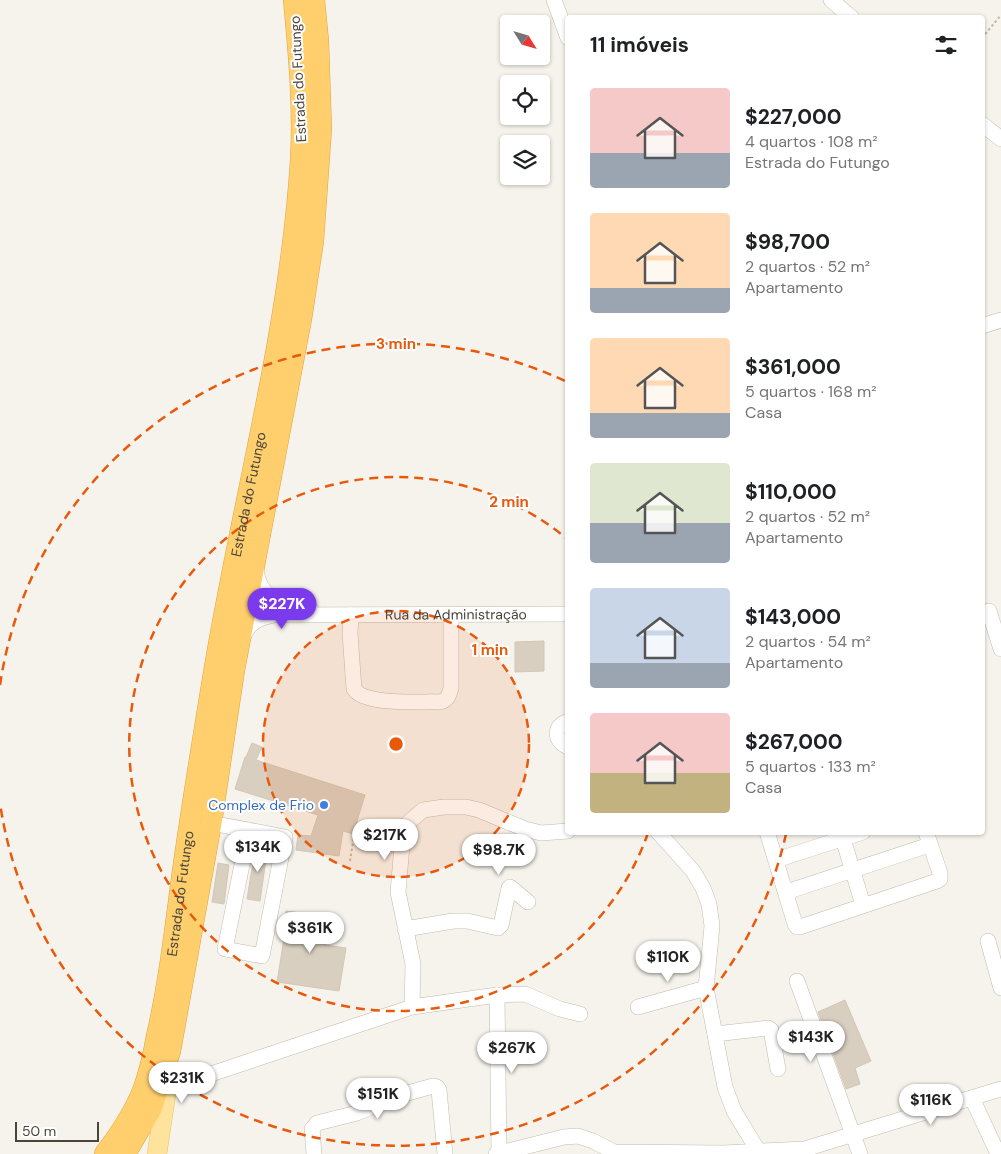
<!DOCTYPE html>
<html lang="pt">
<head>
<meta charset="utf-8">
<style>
  :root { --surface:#fff; --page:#f6f6f6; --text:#202124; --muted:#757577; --accent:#7c3aed }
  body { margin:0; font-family:"DM Sans",sans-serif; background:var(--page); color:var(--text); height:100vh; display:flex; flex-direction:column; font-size:19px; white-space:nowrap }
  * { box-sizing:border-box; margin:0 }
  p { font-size:16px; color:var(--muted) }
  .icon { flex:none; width:28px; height:28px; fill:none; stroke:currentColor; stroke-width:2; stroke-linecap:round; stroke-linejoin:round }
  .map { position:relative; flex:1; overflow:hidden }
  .drawer { position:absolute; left:565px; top:15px; width:420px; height:820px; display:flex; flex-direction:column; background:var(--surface); border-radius:5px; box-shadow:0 1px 4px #0004 }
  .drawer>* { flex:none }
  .needle { width:32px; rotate:127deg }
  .tools { position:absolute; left:500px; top:15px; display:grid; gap:10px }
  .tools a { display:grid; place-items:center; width:50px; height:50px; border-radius:5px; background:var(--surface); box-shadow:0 1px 4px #0004; font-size:25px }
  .scale { position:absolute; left:15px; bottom:12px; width:84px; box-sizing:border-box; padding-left:5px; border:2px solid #4b4439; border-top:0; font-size:14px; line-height:18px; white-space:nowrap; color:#4b4439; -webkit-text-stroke:4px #fff; paint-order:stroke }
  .price { position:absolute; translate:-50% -42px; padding:0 11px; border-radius:18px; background:#fff; color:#222; font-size:16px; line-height:32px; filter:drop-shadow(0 1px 2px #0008) }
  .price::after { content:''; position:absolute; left:50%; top:30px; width:15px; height:11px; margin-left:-8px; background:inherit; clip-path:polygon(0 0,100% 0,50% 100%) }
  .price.current { background:var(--accent); color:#fff }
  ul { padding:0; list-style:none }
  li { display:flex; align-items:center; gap:15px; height:125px; padding:0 25px }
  li span { display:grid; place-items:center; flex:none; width:140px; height:100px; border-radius:5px; color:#555 }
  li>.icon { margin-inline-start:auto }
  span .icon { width:60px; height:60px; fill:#fffc; stroke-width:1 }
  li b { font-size:21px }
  h2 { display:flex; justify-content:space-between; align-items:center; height:60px; padding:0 25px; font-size:21px }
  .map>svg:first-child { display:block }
</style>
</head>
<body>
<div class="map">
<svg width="1001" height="1154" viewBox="0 0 1001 1154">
  <rect width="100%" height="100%" fill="#f6f3ec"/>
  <path fill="#d8cfc1" stroke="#d3c7b4" d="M544,641V671L515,672V642Z
    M252,743L262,747L256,760L365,795L353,834L343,831L339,856L296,850L298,835L311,836L318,815L235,789L245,757H246Z
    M256,844L268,846L260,901L247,899Z
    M218,863L229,865L224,904L212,902Z
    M286,911L330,917L325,945L346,948L339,991L277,982L286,926H284Z
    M845,1000L871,1061L855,1068L860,1084L846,1089L818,1012Z"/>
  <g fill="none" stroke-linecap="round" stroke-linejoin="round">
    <g stroke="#c2bbae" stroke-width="16">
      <g id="minor">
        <path d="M554,0L568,38"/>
        <path d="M831,0L852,18"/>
        <path d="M982,124L1001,139"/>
        <path d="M982,326L1001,320"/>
        <path d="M256,569C259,601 283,603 310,608"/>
        <path d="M989,611L1001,649"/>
        <path d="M351,615L350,633L354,689C365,706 421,701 440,702C448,700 449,695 451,688V615"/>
        <path id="s1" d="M243,637C249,622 259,618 274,615L568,614"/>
        <path d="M568,721C553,726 554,741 568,747"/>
        <path d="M211,823L285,837L262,956L225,949L249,830"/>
        <path d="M658,832L693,871L703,888L709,904L712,926L706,988L725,1087L734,1111L760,1154"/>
        <path d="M767,832L795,924L797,927H800L937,881L940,879V873L926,832"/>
        <path d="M841,832L863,905"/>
        <path d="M776,860L863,832"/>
        <path d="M786,892L929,845"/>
        <path d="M405,929L453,921H467L498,928L501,925L509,888L510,887L528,902"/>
        <path d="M988,941L1001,988"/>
        <path d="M797,981L860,1154"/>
        <path d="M497,995L499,1153"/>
        <path d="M412,1007L413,964L398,892L403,834L409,822L423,810L444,807H466L479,810L525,829L541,833L568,831"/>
        <path d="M638,1007L706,988"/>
        <path d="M715,1034L768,1028L771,1030L778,1069"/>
        <path d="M168,1084L205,1076L412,1007L497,995L525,994L560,1009L580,1014"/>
        <path d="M972,1098L998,1154"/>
        <path d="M314,1154L312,1129L317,1123L357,1113L397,1096L433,1086L437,1087L439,1090L445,1154"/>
        <path d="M496,1154L564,1137L578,1136L593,1141L614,1152L724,1153L805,1149L1001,1089"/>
      </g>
    </g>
    <g stroke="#e6c16a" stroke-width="20">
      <path id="major" d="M157,1154L169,1074"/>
    </g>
    <g stroke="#e0a43c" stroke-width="22">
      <g id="highway">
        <path id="s2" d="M105,1154C121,1133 135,1112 144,1088C150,1071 154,1053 157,1036C169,984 175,931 182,878C191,812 202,746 213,679C241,506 290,335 301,160C304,107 299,53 294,0"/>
        <path d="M125,1154L151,1109L170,1051L211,823L234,670L301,319L313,241L321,129L318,41L314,0"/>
      </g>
    </g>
    <path stroke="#c4b79f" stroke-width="2" stroke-dasharray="2.5 2.5" stroke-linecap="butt" d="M982,38L1001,15
      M350,861L354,836"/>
    <use href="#minor" stroke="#fff" stroke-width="15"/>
    <use href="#major" stroke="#ffe39c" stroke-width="19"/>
    <use href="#highway" stroke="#ffcf6e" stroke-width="21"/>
  </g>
  <circle cx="396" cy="744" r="133" fill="#e8590c" fill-opacity=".12"/>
  <g fill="none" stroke="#e8590c" stroke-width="2.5" stroke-dasharray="9 6">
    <circle cx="396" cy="744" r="133"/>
    <path d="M648 833A267 267 0 1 1 566 538"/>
    <path d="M786 834A400 400 0 0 1 0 803M0 685A400 400 0 0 1 565 381"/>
  </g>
  <circle fill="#3f7fe0" stroke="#fff" stroke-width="2" cx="324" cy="805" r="5"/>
  <g text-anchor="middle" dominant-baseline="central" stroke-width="4" stroke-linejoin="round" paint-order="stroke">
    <g font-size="14" fill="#4b4439" stroke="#fff">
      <text transform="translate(298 79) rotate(-93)">Estrada do Futungo</text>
      <text stroke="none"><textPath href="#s2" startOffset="680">Estrada do Futungo</textPath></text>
      <text stroke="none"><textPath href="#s1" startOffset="222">Rua da Administração</textPath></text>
      <text stroke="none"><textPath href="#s2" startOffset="275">Estrada do Futungo</textPath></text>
    </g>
    <g font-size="14" fill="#366cbe" stroke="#fff" text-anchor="end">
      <text x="314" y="805">Complex de Frio</text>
    </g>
  </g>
  <circle cx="396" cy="744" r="8" fill="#e8590c" stroke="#fff" stroke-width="2.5"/>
  <g font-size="15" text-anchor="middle" font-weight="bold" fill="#e8590c" stroke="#fff" stroke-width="4" stroke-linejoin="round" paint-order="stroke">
    <text x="396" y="349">3 min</text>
    <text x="509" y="507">2 min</text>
    <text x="490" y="655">1 min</text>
  </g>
</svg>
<div class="tools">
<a><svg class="needle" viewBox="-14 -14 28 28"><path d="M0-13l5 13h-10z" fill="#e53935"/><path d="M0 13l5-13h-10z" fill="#757577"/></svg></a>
<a><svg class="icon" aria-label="locate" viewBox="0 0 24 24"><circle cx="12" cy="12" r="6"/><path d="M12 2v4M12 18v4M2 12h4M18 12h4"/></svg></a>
<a><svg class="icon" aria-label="layers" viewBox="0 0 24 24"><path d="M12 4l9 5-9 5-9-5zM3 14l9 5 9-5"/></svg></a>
</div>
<div class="scale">50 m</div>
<b class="price current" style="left:282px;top:630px">$227K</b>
<b class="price" style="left:385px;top:861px">$217K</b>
<b class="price" style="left:258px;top:873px">$134K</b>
<b class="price" style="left:499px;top:876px">$98.7K</b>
<b class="price" style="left:310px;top:954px">$361K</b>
<b class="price" style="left:668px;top:983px">$110K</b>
<b class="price" style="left:811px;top:1063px">$143K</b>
<b class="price" style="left:512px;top:1074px">$267K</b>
<b class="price" style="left:182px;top:1104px">$231K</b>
<b class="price" style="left:378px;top:1120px">$151K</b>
<b class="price" style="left:931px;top:1126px">$116K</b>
<section class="drawer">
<h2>11 imóveis<svg class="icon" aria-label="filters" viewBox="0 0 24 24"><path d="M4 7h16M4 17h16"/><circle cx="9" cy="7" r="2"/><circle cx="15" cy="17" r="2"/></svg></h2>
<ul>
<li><span style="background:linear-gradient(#f6c9c9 65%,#9aa5b1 0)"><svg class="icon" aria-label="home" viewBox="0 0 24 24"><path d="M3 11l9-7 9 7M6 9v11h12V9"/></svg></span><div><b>$227,000</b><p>4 quartos · 108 m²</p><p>Estrada do Futungo</p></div></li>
<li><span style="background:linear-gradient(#ffd9b3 75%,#9aa5b1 0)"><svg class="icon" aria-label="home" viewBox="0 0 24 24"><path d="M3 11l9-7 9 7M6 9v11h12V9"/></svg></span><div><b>$98,700</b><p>2 quartos · 52 m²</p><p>Apartamento</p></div></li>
<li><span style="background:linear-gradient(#ffd9b3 75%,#9aa5b1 0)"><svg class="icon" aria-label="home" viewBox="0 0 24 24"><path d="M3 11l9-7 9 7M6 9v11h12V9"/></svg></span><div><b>$361,000</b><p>5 quartos · 168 m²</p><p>Casa</p></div></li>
<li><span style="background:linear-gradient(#dfe7d0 60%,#9aa5b1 0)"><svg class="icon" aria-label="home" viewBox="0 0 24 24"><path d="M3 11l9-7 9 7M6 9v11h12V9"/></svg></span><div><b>$110,000</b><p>2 quartos · 52 m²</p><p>Apartamento</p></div></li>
<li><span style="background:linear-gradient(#c9d6e8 75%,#9aa5b1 0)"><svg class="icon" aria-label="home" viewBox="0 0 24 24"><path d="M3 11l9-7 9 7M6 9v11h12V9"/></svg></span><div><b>$143,000</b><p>2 quartos · 54 m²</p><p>Apartamento</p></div></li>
<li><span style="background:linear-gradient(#f6c9c9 60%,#c2b280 0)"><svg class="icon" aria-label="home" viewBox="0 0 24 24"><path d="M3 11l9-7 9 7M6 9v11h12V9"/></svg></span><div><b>$267,000</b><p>5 quartos · 133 m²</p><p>Casa</p></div></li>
</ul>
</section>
</div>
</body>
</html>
